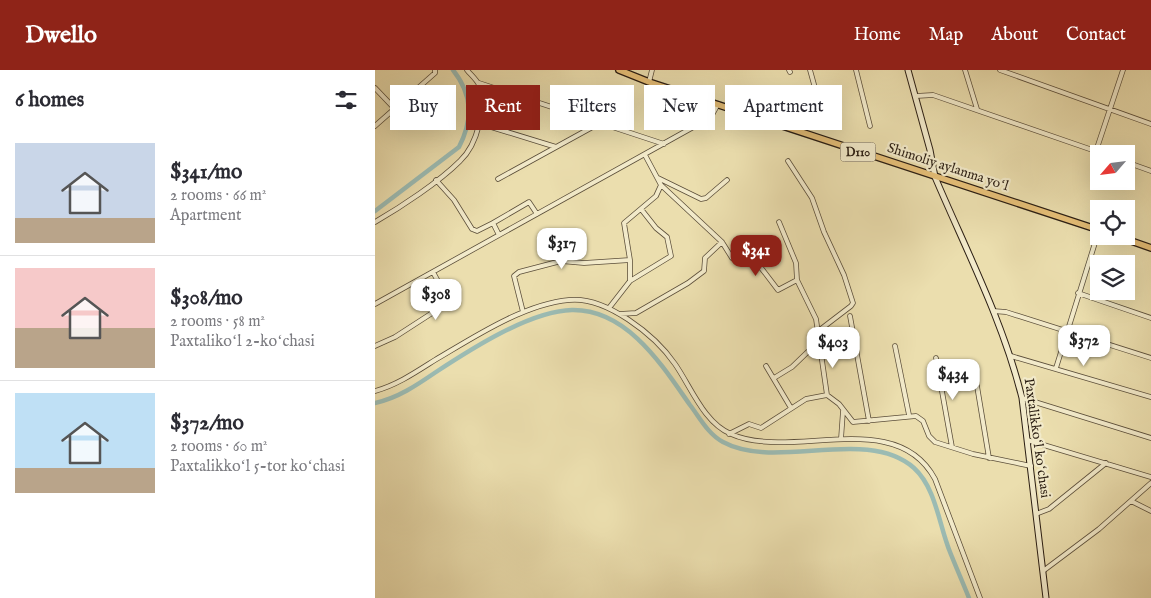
<!DOCTYPE html>
<html lang="en">
<head>
<meta charset="utf-8">
<style>
  :root { --surface:#fff; --page:#f7f7f7; --text:#2b2b33; --muted:#7c7c81; --line:#e1e1e2; --accent:#8f2418 }
  body { margin:0; font-family:"IM FELL English",serif; background:var(--page); color:var(--text); height:100vh; display:flex; flex-direction:column; font-size:19px; white-space:nowrap }
  * { box-sizing:border-box; margin:0 }
  p { font-size:16px; color:var(--muted) }
  .icon { flex:none; width:28px; height:28px; fill:none; stroke:currentColor; stroke-width:2; stroke-linecap:round; stroke-linejoin:round }
  .map { position:relative; flex:1; overflow:hidden }
  .details { display:flex; flex-direction:column; background:var(--surface); width:375px }
  .details>* { flex:none }
  .top-card { position:absolute; left:15px; top:15px; width:475px; height:45px; display:flex; gap:10px }
  .needle { width:32px; rotate:242deg }
  .tools { position:absolute; left:715px; top:75px; display:grid; gap:10px }
  .tools a { display:grid; place-items:center; width:45px; height:45px; border-radius:0px; background:var(--surface); box-shadow:0 5px 20px #0002; font-size:25px }
  .price { position:absolute; translate:-50% -42px; padding:0 11px; border-radius:10px; background:#fff; color:#222; font-size:16px; line-height:32px; filter:drop-shadow(0 1px 2px #0008) }
  .price::after { content:''; position:absolute; left:50%; top:30px; width:15px; height:11px; margin-left:-8px; background:inherit; clip-path:polygon(0 0,100% 0,50% 100%) }
  .price.current { background:var(--accent); color:#fff }
  ul { padding:0; list-style:none }
  li { display:flex; align-items:center; gap:15px; height:125px; padding:0 15px }
  li+li { border-top:1px solid var(--line) }
  li span { display:grid; place-items:center; flex:none; width:140px; height:100px; border-radius:0px; color:#555 }
  li>.icon { margin-inline-start:auto }
  span .icon { width:60px; height:60px; fill:#fffc; stroke-width:1 }
  li b { font-size:21px }
  h2 { display:flex; justify-content:space-between; align-items:center; height:60px; padding:0 15px; font-size:21px }
  .tag { padding:0 18px; border-radius:0px; background:var(--surface); box-shadow:0 5px 20px #0002; font-size:18px; line-height:45px }
  .tag.current { background:var(--accent); color:#fff }
  header { display:flex; align-items:center; gap:30px; box-sizing:border-box; height:70px; padding:0 25px; background:var(--accent); color:#fff }
  header strong { font-size:24px }
  nav { display:flex; gap:28px; margin-inline-start:auto; font-size:18px }
  main { display:flex; flex:1; min-height:0 }
  .map>svg:first-child { display:block }
</style>
</head>
<body>
<header>
<strong>Dwello</strong>
<nav><a>Home</a><a>Map</a><a>About</a><a>Contact</a></nav>
</header>
<main>
<section class="details">
<h2>6 homes<svg class="icon" aria-label="filters" viewBox="0 0 24 24"><path d="M4 7h16M4 17h16"/><circle cx="9" cy="7" r="2"/><circle cx="15" cy="17" r="2"/></svg></h2>
<ul>
<li><span style="background:linear-gradient(#c9d6e8 75%,#b9a48a 0)"><svg class="icon" aria-label="home" viewBox="0 0 24 24"><path d="M3 11l9-7 9 7M6 9v11h12V9"/></svg></span><div><b>$341/mo</b><p>2 rooms · 66 m²</p><p>Apartment</p></div></li>
<li><span style="background:linear-gradient(#f6c9c9 60%,#b9a48a 0)"><svg class="icon" aria-label="home" viewBox="0 0 24 24"><path d="M3 11l9-7 9 7M6 9v11h12V9"/></svg></span><div><b>$308/mo</b><p>2 rooms · 58 m²</p><p>Paxtalikoʻl 2-koʻchasi</p></div></li>
<li><span style="background:linear-gradient(#bfe0f5 75%,#b9a48a 0)"><svg class="icon" aria-label="home" viewBox="0 0 24 24"><path d="M3 11l9-7 9 7M6 9v11h12V9"/></svg></span><div><b>$372/mo</b><p>2 rooms · 60 m²</p><p>Paxtalikkoʻl 5-tor koʻchasi</p></div></li>
</ul>
</section>
<div class="map">
<svg width="776" height="528" viewBox="0 0 776 528">
  <rect width="100%" height="100%" fill="#ebdeae"/>
  <filter id="stains"><feTurbulence type="fractalNoise" baseFrequency=".004" numOctaves="4"/><feColorMatrix values="0 0 0 0 .2 0 0 0 0 .09 0 0 0 0 .02 0 0 0 .5 -.17"/></filter>
  <radialGradient id="worn" r=".72"><stop offset=".6" stop-color="#630" stop-opacity="0"/><stop offset="1" stop-color="#630" stop-opacity=".3"/></radialGradient>
  <g fill="none" stroke-linecap="round" stroke-linejoin="round">
    <path stroke="#9bbbb3" stroke-width="4.5" d="M0,141L84,77C98,50 98,25 78,0
      M0,333C23,328 42,315 61,302C96,279 155,241 197,240C252,239 287,295 315,335C325,348 333,364 348,372C401,401 491,356 539,398C561,418 564,455 575,482C581,497 588,513 594,528"/>
    <g stroke="#5b4e3a" stroke-width="5.5">
      <path id="street" d="M414,0L415,2
        M435,0L445,36
        M481,0L495,56
        M590,0L602,39
        M625,0L776,54
        M274,12L277,0
        M104,13L289,74
        M0,18L20,39
        M541,26L558,25L729,84
        M103,53L181,77
        M0,56L60,3V0
        M721,81L748,0
        M270,85L286,115L347,172L357,188L377,186L403,220L422,210
        M413,91L437,128L449,162L469,205L478,233L476,236L442,262
        M751,92L776,101
        M283,108L326,129L331,128L352,110
        M123,109L223,54
        M61,110L79,130L97,159L102,161L118,153L124,165
        M0,152C26,137 64,112 85,91C103,74 111,38 104,15C102,10 95,4 92,0
        M404,152L421,193L422,210L441,249L452,325
        M118,153L154,132L162,144
        M255,211L296,186L292,167L281,158L266,139
        M703,223L776,248
        M0,234L331,50L337,45L343,34
        M234,238L255,211V190L249,153L281,126L286,115
        M618,241L631,242L776,288
        M148,242L139,206L144,202L186,191L209,193L255,190
        M245,244L261,243L313,213L329,201L330,188L347,172
        M475,246L494,351
        M0,276L20,267L71,234L73,230L58,202
        M520,276L534,345
        M636,286L776,327
        M561,288L577,377
        M391,296L416,338
        M681,298L724,160
        M399,308L417,297L444,271
        M602,316L614,388
        M0,321C22,315 41,302 60,290C99,267 149,234 194,230C231,226 280,265 300,294C316,317 329,353 356,364C416,391 521,336 560,409L605,528
        M647,328L776,368
        M354,364L374,354L386,358L431,329L452,325L464,334L478,352L541,346L548,351L554,366L560,372L598,384L656,396
        M466,369L468,341
        M652,370L776,407
        M756,431L776,441
        M661,444L674,439L731,393
        M668,501L724,459L776,413"/>
    </g>
    <g stroke="#2b1e13" stroke-width="7">
      <path id="secondary" d="M533,0L555,80L560,107C591,180 628,251 647,328L671,528"/>
    </g>
    <g stroke="#2b1e13" stroke-width="8">
      <path id="primary" d="M244,0L274,12L724,160
        M742,166L776,178"/>
    </g>
    <use href="#street" stroke="#f2eaca" stroke-width="4"/>
    <use href="#secondary" stroke="#f2eaca" stroke-width="5"/>
    <use href="#primary" stroke="#e6bf77" stroke-width="5.5"/>
  </g>
  <g text-anchor="middle" dominant-baseline="central" stroke-width="4.5" stroke-linejoin="round" paint-order="stroke">
    <rect fill="#f2eaca" stroke="#675b4a" stroke-width="1" x="465.5" y="72.5" width="35" height="19" rx="4"/>
    <g font-size="12" font-weight="bold" fill="#2b1e13">
      <text x="483" y="82">D110</text>
    </g>
    <g font-size="14" fill="#2b1e13" stroke="#f2eaca">
      <text transform="translate(573 97) rotate(18)">Shimoliy aylanma yoʻl</text>
      <text transform="translate(662 368) rotate(82)">Paxtalikkoʻl koʻchasi</text>
    </g>
  </g>
  <rect width="100%" height="100%" filter="url(#stains)"/>
  <rect width="100%" height="100%" fill="url(#worn)"/>
</svg>
<div class="tools">
<a><svg class="needle" viewBox="-14 -14 28 28"><path d="M0-13l5 13h-10z" fill="#e53935"/><path d="M0 13l5-13h-10z" fill="#7c7c81"/></svg></a>
<a><svg class="icon" aria-label="locate" viewBox="0 0 24 24"><circle cx="12" cy="12" r="6"/><path d="M12 2v4M12 18v4M2 12h4M18 12h4"/></svg></a>
<a><svg class="icon" aria-label="layers" viewBox="0 0 24 24"><path d="M12 4l9 5-9 5-9-5zM3 14l9 5 9-5"/></svg></a>
</div>
<b class="price" style="left:187px;top:200px">$317</b>
<b class="price current" style="left:381px;top:207px">$341</b>
<b class="price" style="left:61px;top:251px">$308</b>
<b class="price" style="left:709px;top:297px">$372</b>
<b class="price" style="left:458px;top:299px">$403</b>
<b class="price" style="left:578px;top:331px">$434</b>
<div class="top-card">
<a class="tag">Buy</a>
<a class="tag current">Rent</a>
<a class="tag">Filters</a>
<a class="tag">New</a>
<a class="tag">Apartment</a>
</div>
</div>
</main>
</body>
</html>
